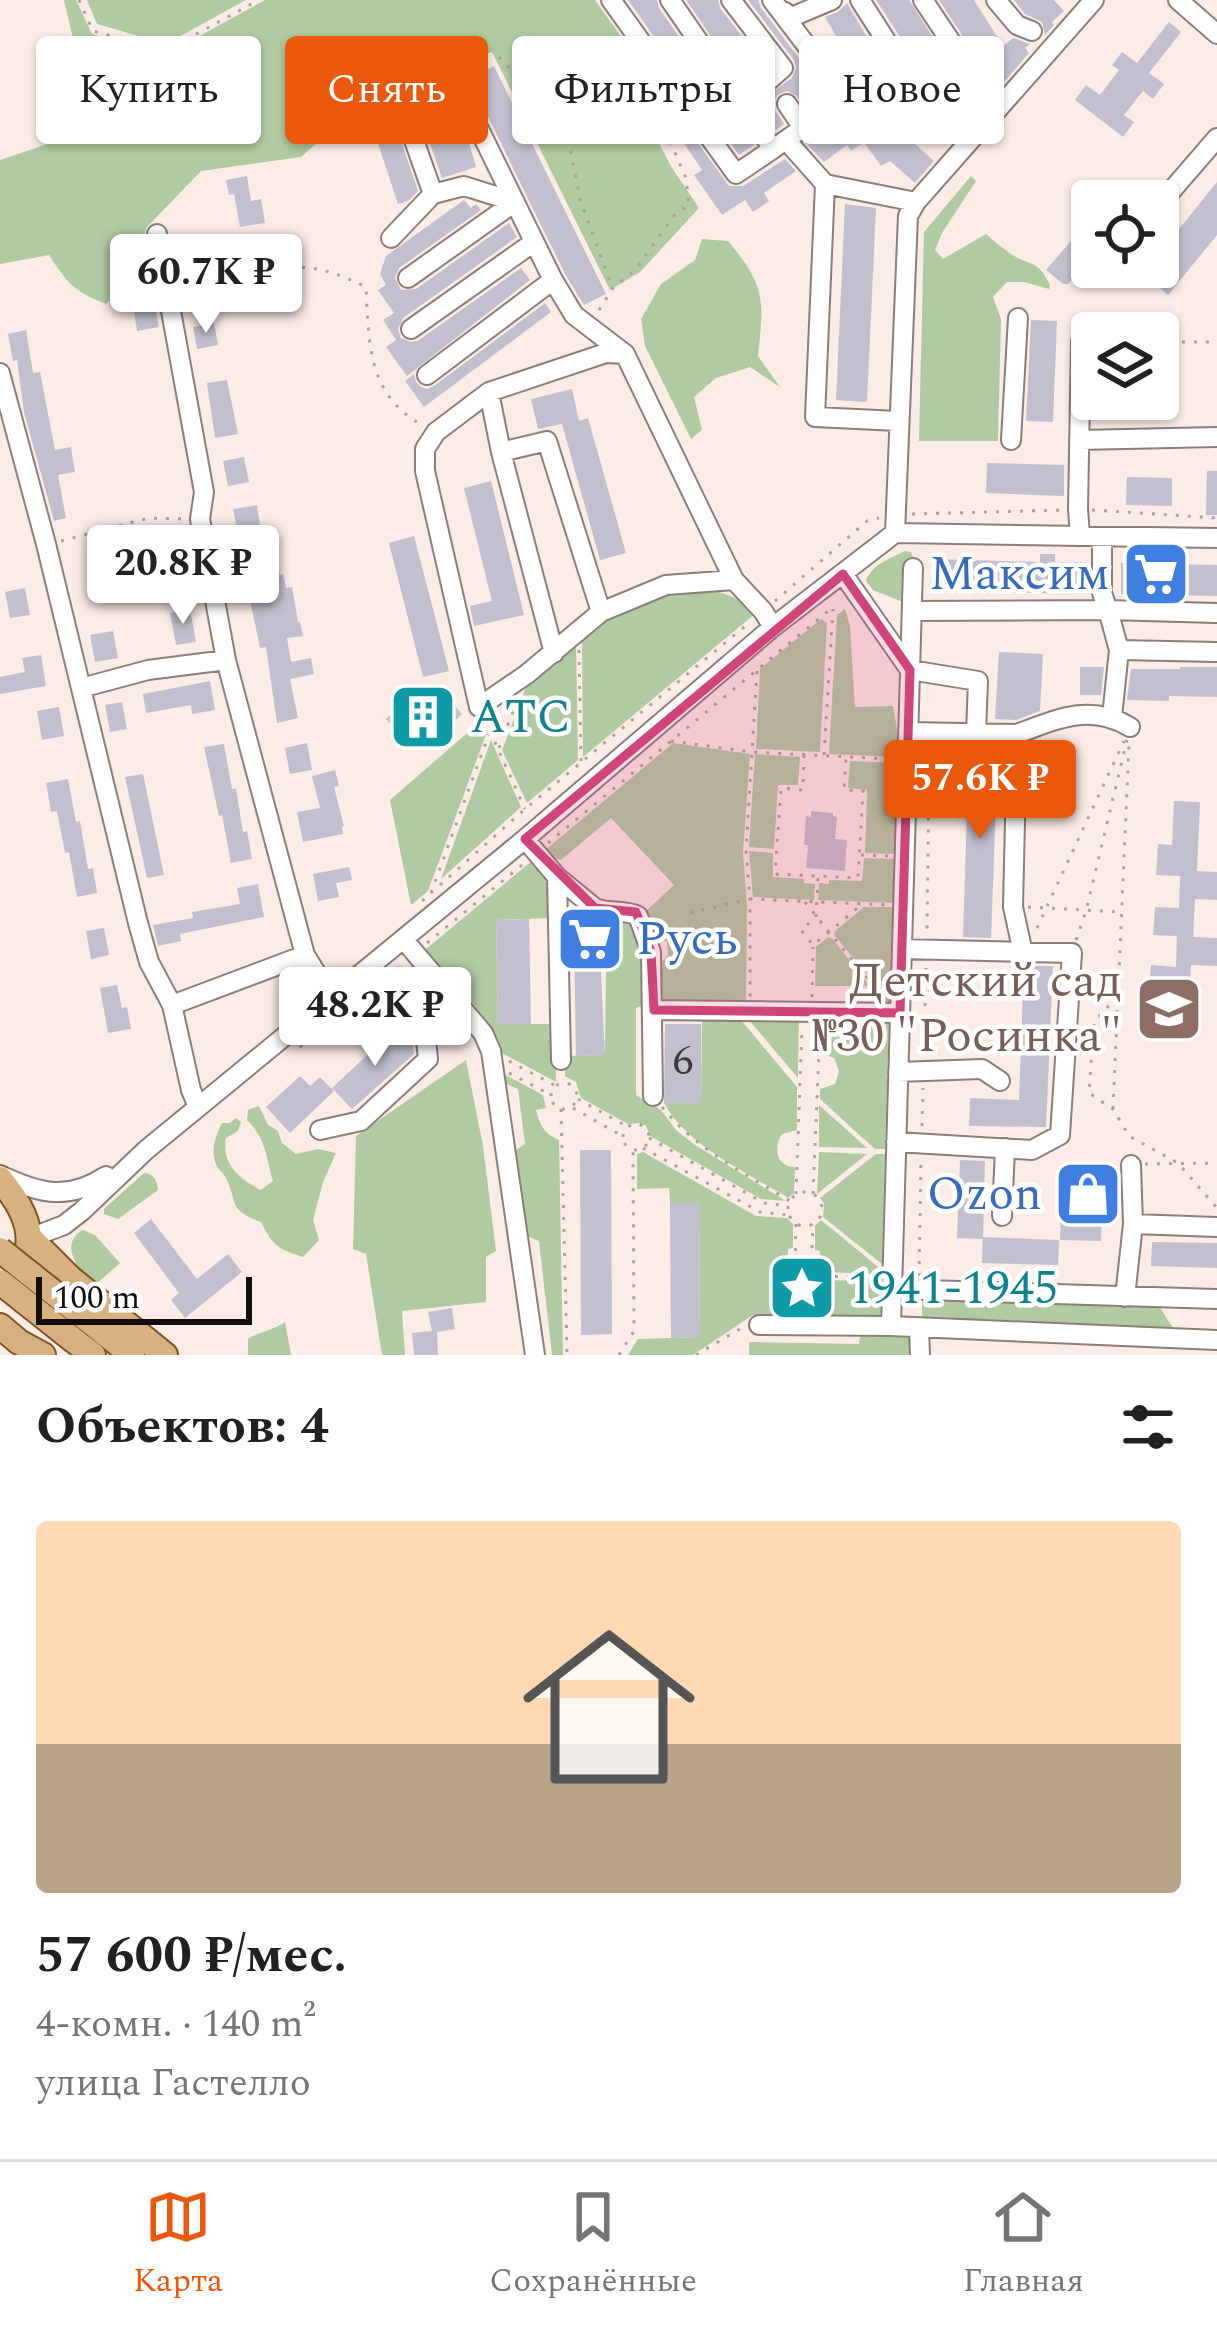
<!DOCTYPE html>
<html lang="ru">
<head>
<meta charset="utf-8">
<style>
  :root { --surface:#fff; --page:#f6f6f6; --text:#202124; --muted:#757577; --line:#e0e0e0; --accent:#ea580c }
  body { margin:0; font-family:Spectral,serif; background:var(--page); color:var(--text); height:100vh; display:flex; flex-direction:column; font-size:45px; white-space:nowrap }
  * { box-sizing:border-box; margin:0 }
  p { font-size:39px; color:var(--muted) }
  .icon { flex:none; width:66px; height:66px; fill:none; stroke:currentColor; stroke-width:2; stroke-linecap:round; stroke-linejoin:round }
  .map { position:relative; height:1355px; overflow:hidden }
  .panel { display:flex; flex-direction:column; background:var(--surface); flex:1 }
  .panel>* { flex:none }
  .guide { position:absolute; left:36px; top:36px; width:1146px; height:108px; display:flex; gap:24px }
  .fabs { position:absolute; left:1071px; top:180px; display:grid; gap:24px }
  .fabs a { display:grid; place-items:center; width:108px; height:108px; border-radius:12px; background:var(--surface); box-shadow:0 3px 9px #0004; font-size:60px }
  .scale { position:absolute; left:36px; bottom:30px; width:216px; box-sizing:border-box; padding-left:12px; border:6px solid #130e0c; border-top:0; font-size:33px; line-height:42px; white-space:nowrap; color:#130e0c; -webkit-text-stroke:9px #fff; paint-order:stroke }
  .price { position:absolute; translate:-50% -102px; padding:0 27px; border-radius:12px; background:#fff; color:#222; font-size:39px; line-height:78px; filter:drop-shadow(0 3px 6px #0008) }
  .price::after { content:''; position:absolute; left:50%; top:72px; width:36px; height:27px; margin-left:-18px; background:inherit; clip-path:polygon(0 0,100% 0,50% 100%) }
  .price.on { background:var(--accent); color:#fff }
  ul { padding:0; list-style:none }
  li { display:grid; align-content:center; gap:24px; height:636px; padding:0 36px }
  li+li { border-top:3px solid var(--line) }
  li span { display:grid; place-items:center; height:372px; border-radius:12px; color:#555 }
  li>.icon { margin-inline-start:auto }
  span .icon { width:216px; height:216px; fill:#fffc; stroke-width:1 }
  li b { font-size:51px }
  h2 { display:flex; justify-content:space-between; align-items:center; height:144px; padding:0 36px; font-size:51px }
  .chip { padding:0 42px; border-radius:12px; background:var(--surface); box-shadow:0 3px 9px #0004; font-size:42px; line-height:108px }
  .chip.on { background:var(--accent); color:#fff }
  .dock { display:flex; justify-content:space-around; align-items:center; height:168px; border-top:3px solid var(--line); background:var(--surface); font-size:33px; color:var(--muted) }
  .dock a { display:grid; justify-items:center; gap:6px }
  .dock .on { color:var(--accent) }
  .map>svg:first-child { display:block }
</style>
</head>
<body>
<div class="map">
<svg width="1217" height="1355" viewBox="0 0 1217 1355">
  <rect width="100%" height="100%" fill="#fbece6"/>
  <path fill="#b0cba2" d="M64,0H76L92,34L165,55L265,0H595L638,60L633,93L672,168L699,208L640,272L610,290L492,52L308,125L319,141L301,157L201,171L147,227L139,247L148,262L145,281L123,289L106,304C75,292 67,283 49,255L0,264V160L74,135L60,96L84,85Z
    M87,0H246L166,44L97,24Z
    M971,176L976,181L942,233L935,250L943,259L986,234C994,241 1002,248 1011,254C1031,267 1038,259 1050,285L1049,289L1024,282H1007L993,297L1001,319L998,441H919L924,232Z
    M702,239L728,241C766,286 764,300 758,356L780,387L750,367L716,378L694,397L702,430L691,439L645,346L641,319L661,284L695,260Z
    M905,551L911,552L913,557L909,599L903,602L873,590L866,581C871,565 891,558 905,551Z
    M693,588C720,590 735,595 756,613L583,757L582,640C622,608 642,596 693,588Z
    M845,609L850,626L855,707L893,706L898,735V757L829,754L837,615Z
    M821,619L827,623L820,752L756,749L760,669Z
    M576,645L578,760L527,803L502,750L526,687Z
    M481,721L487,732L428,891L411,905L390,800Z
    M491,740L521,807L441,879Z
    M673,743L750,754L743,852L747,905L746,1004L666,1003L659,999L658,966L668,955L667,941H656L646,911L674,885L611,818L561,860L550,857L544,851Z
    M755,754L800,757L798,785H778L774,849L749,847Z
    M850,761L898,763L894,854L865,853L867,790L848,788Z
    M749,851L773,853V877L804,879V883L815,884L814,900L753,897Z
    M864,858L895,859L893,903L818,900L819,883L829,884V880L862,881Z
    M533,860L545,877L553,918L496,920L498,1024H555L556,1082L498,1051C494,1015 446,978 426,949Z
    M864,907H893L891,1001L885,1004L879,1002L878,987L834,935L835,931Z
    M620,920L633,921L646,951L647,1004L636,1008V1095L661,1110L676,1130L695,1145L786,1201L761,1199L650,1136L646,1126L640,1123L628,1124L581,1098L576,1082L565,1076V1056L605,1055L606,955L615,956L616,926Z
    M828,937L832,938L870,986H815L816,947Z
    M799,1018L798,1078L748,1019Z
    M702,1020H741L797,1087V1130L782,1134C773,1147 776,1167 795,1167L794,1193L788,1198C747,1172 688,1147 664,1103L701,1102Z
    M822,1020L889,1022L885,1149H875L820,1099V1089L835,1084L839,1071L834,1058L821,1053Z
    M466,1060L483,1146L496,1251L486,1257V1302L402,1311L405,1355H382L366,1254L353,1249L356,1136Z
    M502,1073L543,1095L546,1108L536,1110C539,1124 545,1135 559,1140L563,1355H552L539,1241L527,1236L513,1157L516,1150L525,1144L518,1089L504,1083Z
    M819,1105L867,1148L819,1147Z
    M259,1106L268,1125L278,1131L282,1143L296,1154L318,1149L336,1153L323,1182L313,1220L319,1240L303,1257C278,1249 273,1246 261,1222C227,1209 239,1205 226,1178C221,1168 218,1172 215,1161C211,1147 216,1135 222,1123H230L236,1118L241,1122L238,1131L226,1138C221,1163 239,1179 261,1190L273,1181C266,1157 266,1138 247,1120L248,1110Z
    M643,1152L756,1216L787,1218L793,1224V1248L788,1249L787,1301L791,1302V1312L788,1315H753L693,1355H628L638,1339L700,1337L699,1204L670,1203L669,1188L637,1189V1154Z
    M819,1152L867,1154L817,1194Z
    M876,1154H885L882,1264L823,1217L824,1203L820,1198Z
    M144,1173C154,1174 157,1180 158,1190L118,1219L104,1214V1209Z
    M821,1220L882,1270V1274L819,1272L820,1251L815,1250V1226Z
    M83,1230L95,1235L120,1263L95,1285C78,1270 58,1244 83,1230Z
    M818,1280L882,1281L880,1317L815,1315L813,1304L818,1303Z
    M922,1298L1159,1306L1173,1328L922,1321Z
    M285,1322L291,1355H248V1339C261,1331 272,1331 285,1322Z
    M864,1332L906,1333L913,1339V1355H749V1342L859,1344L860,1337Z"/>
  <path fill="#c2c0ce" d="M628,0H657L659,8L754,145L739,155Z
    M686,0H718L720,8L765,66L756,76L755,82L759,91L769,94L792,78L796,67L794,60L748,0H758L761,8L863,143L851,151L847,145L824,162L806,143L816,135L814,121L797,96L787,91L779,94L775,99V110L784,124L776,130Z
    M876,0H909L971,96L982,106L971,114L973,117L961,130Z
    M939,0H974L1003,46L1013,38L1030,44L1025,48L1029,53L998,89Z
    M1014,0H1054L1064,11L1052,22L1054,25L1045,35L1042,22L1025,14Z
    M847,3L925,137L915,144L934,161L915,183L890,161L881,166L865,144L888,126L825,17L838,12Z
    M1169,22L1181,32L1149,73L1164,84L1153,99L1143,91L1124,115L1134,122L1123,137L1075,100L1086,85L1100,95L1119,70L1112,65L1122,52L1137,63Z
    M494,66L606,294L584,305L565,274L469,78Z
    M659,90L729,186H743L785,159L796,171L764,193L769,201L753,212L745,200L722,215L694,175L702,170L651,95Z
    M447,95L466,132L476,167L442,178L416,104Z
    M390,109L418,191L408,201L398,204L369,116Z
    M247,176L251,201L261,199L265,223L240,227L234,194L229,195L226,180Z
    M1217,182V235L1168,295L1143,274L1148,267H1158V255Z
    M464,200L471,208L476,204L481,210L399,268L395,278L401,290L416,289L509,223L517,237L403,318L398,329L401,338L411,342L419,340L521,268L530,280L407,376L386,347L396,340L383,320L394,313L378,290L386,285L380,274L386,256Z
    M845,204L876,208L867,402L836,400Z
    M1085,225L1092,231V256L1068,284H1063L1046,270Z
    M204,271L210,301L187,305L181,276Z
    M154,301L159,327L137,331L133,305Z
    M545,303L551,312L424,407L405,381L414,374L416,382L421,387L427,389L434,386Z
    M1031,320L1057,321L1053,422L1026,421Z
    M214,323L218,345L197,349L193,327Z
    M26,330L33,373L40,372L55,450L71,447L75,472L58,475L66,518L54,521L24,412L17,360L13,361L8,334Z
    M227,380L238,434L215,438L207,383Z
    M572,389L579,421L588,418L626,553L600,560L562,424L538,429L531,399Z
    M244,457L249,482L228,486L223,461Z
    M987,463L1064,465V496L986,493Z
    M1207,471H1217V515H1206Z
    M1127,477L1172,478V506L1126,505Z
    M491,481L524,615L474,626L470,606L492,601L464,488Z
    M257,505L262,538L273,536L280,575L283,574L286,588L292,587L298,622H300L303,636L287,638L291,662L311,658L314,674L290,679L298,718L277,723L266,647L260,648L249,595L270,591L264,563L254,565L248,532L238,534L233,509Z
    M414,536L449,671L423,677L389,543Z
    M177,544L181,567L160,571L156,548Z
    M1040,554H1055V562H1086L1087,594L933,591V559L1040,562Z
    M1121,563L1217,565V596L1121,594Z
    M25,588L30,615L10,618L5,592Z
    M190,609L196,642L176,645L170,613Z
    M113,631L118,658L95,662L90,635Z
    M999,652L1043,654L1040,711L1016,720L995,719Z
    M41,655L46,686L0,694V677L25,672L22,658Z
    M1080,667H1104L1101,695H1080Z
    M1180,667H1217V697L1169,696V701L1127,700L1131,669H1180Z
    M210,681L215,710L192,714L191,705L146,713L143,694Z
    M439,688L462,714L440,735L436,731L427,739L420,732L408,743L386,719L400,706L410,715Z
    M122,702L127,729L110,732L105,705Z
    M59,707L64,736L42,740L37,711Z
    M307,743L312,770L290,774L285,748Z
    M224,744L232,789L236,788L243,832L247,831L252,859L231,863L222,815L219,816L204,747Z
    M969,747H998L991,938L963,937Z
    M335,770L339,786L334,787L344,826L342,827L343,834L303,842L297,812L320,808L312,776Z
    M143,774L164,875L147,878L125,777Z
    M68,779L76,822L80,821L88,869L93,868L97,893L77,897L69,852L65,853L57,811L51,812L46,783Z
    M1174,801L1200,802L1197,871L1217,872V900L1195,899L1193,937L1217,938V966L1191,965L1190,998L1149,997L1151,965L1176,967L1177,936L1153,935L1155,907L1179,908L1180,876L1156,875L1158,844L1172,845Z
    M811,811L833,813V816L837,817L835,839L847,840L845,871L806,868L808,845H804L806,816L811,817Z
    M349,867L352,880L336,883L339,897L318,901L313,874Z
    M258,884L264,917L180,934L181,941L158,946L153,925L193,918L192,912L240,904L237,888Z
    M529,919L531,1024L498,1025L496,920Z
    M606,925V953H600L605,1055L576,1056L574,926Z
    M104,928L109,955L91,959L86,931Z
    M1024,966H1053L1046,1127L969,1126L970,1098L1019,1100Z
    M117,985L122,1008L127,1007L131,1029L108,1033L100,988Z
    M665,1024H701V1103H664Z
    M396,1028L413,1046L414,1054L352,1109L332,1088Z
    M300,1076L310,1086L320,1077L334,1091L290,1133L266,1107Z
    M580,1150H611L612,1334L581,1335Z
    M960,1160L985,1161L983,1239L957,1238Z
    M1062,1176L1077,1177V1185L1103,1186L1101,1241L1060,1240Z
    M670,1203H699L700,1337L671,1338Z
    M151,1219L197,1279L228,1254L242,1272L185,1318L171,1300L179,1293L134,1233Z
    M983,1237L1059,1240L1058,1265L982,1263Z
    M1152,1242L1217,1243V1268L1151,1266Z
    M452,1308L455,1329L437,1332L438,1355H414L412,1333L432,1331L428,1312Z"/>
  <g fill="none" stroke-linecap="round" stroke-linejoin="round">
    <g stroke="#8c7e78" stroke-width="22">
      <path id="minor" d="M611,0L736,174L773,149
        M670,0L773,149L803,128L787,104
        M731,0L783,68L768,81
        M772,0L867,125
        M860,0L936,119
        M923,0L982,88
        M996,0L1017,25L1032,31
        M1178,0L1217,34
        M785,12L787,19L832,0
        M454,78L553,280L574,315L625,354L734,580L763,611L773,627
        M403,109L433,194
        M786,140L825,184
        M1166,197L1217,138
        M157,234L204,492L200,519L226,660L305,955L331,997
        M391,238L433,194L464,186L515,202L408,278
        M411,329L534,242
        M0,373L46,544L138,923L149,962L172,1005L191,1090L198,1107
        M427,375L553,280
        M489,392L436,432L425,449V471L479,707L527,674L601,612L666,585L734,580
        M898,421L815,417L825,184L916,202
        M1011,440L1018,318
        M1079,440L1217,437
        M501,452L547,441L601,612
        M895,533L908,216L916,202L1094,0
        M1080,536L1078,509L1081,342
        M843,574L910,670L978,681L976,733
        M912,611L1108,610L1102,593V537
        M1119,650L1217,652
        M554,653L501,452L489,392L606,353L625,354
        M81,688L148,670L226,660
        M1112,717L1119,650L1108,610L1217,613
        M909,732L1017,734L1013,907L1023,953
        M1017,734C1057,719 1090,703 1130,727
        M525,839L557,877L595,908C609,914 625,909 638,916L651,952L653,1096
        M557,877L561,1060
        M404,940L483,1033L491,1051L535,1355
        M172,1005L305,955
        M654,1010L900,1013
        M898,1072L982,1069L1000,1081
        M320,1130L361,1121L428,1059L426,1040L367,969
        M896,1142L1032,1150L1060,1135L1072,953L902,949
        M1131,1165L1133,1224
        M0,1175C40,1194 68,1201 106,1176
        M1002,1216L1005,1148
        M30,1238L64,1225L82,1211L146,1150L525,839L773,627L895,533L1217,538
        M892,1289L1217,1299
        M1125,1297L1133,1224L1217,1227
        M759,1325L891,1326L1217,1340
        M891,1326L913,568
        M919,1329L920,1355"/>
    </g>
    <g stroke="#825620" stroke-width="28">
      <path id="major" d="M0,1179C17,1200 34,1225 27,1252
        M30,1238L70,1278L165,1355
        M87,1319L132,1355
        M0,1326L19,1342L43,1355
        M72,1339L93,1355"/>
    </g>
    <path stroke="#ada19d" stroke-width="3" stroke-dasharray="3 9" stroke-linecap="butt" d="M79,0L93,31L165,51L259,0
      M499,57L549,109L568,138L580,199L612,287
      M568,137L582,88L640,72
      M290,268C318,265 341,275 366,287C369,343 367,396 424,426
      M599,310L613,288L636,269L676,213L689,205L686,178L669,139L647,110L642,73
      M1158,342H1217
      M1092,510L1217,518
      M912,514L1064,510
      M61,541L149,518L186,519
      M775,601L867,521L879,518
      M579,650L581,761
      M757,671L746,850L750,899L890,905
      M485,720L525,809
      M671,741L752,752L890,759
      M499,748L517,701
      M804,755L803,790L781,788L775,874L858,878L863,791L844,790L846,759
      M824,755L833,609
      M925,771L929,776L927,934
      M548,843L833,607
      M861,855L888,856
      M818,878L816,917L801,930L813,945L829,932L874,986V999
      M431,893L525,809L749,623
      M422,901L431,893L490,731
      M805,902L829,932L861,905
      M1028,907L1120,912
      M690,913L750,899V997
      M1037,928L1124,741
      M1076,940L1086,911L1127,740
      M427,943L522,865
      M812,997L813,947
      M1117,997L1094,1022L1089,1093L1113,1109L1129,1136L1178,1163L1217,1208
      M300,1045L303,1049L366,996
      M924,1054L926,968
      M509,1061L554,1085
      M509,1073L549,1094
      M551 1096a13 13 0 1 1 26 0a13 13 0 1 1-26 0Z
      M578,1099L628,1127
      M662,1107C696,1149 744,1173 790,1201
      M573,1108L622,1136
      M561,1109L567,1355
      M1113,1109L1129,745
      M623 1137a13 13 0 1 1 26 0a13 13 0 1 1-26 0Z
      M922,1126L923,1088
      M649,1138L764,1203L788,1206
      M643,1148L760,1212L788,1215
      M1145,1164L1217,1163
      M788 1209a17 17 0 1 1 34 0a17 17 0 1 1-34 0Z
      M796,1194L802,1027
      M813,1194L820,1028
      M796,1224L794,1300H810L813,1224
      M811,1276L873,1277
      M919,1276L921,1160
      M619,1355L634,1331L633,1150
      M696,1355L745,1326"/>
    <use href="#minor" stroke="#fff" stroke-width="18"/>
    <use href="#major" stroke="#d8b180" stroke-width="24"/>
    <g stroke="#825620" stroke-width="28" stroke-linecap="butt">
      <path id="major-bridge" d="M0,1250L87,1319
        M0,1282L72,1339"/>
    </g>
    <use href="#major-bridge" stroke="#d8b180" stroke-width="24"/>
  </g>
  <path fill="#d04579" fill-opacity="0.2" stroke="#d04579" stroke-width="9" stroke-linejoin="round" d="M843,574L910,670L900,1013L654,1010L651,952L636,912L595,908L525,839Z"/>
  <defs>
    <g id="supermarket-square" transform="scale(3.45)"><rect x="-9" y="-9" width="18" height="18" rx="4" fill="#3f7fe0" stroke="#fff"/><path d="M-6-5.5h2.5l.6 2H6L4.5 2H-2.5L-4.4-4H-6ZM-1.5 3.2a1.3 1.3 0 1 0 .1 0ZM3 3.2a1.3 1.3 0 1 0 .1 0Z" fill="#fff"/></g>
    <g id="building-square" transform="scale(3.45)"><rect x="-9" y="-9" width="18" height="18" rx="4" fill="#0f9aa8" stroke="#fff"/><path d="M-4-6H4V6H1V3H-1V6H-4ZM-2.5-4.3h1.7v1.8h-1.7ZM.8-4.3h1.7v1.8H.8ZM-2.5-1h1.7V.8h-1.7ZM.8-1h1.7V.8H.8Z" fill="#fff"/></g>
    <g id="school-square" transform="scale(3.45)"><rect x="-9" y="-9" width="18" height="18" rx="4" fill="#8d6e63" stroke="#fff"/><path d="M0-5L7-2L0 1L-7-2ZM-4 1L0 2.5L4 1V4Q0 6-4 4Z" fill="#fff"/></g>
    <g id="shop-square" transform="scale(3.45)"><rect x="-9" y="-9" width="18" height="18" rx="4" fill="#3f7fe0" stroke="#fff"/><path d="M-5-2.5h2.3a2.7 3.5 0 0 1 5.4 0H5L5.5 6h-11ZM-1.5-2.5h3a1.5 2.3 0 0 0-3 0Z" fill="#fff"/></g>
    <g id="sight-square" transform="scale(3.45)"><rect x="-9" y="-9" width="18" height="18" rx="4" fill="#0f9aa8" stroke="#fff"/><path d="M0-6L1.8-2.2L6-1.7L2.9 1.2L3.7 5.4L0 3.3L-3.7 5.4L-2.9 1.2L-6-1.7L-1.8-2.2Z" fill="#fff"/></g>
  </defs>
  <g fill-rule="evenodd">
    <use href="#supermarket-square" x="1156" y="574"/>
    <use href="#building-square" x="423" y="717"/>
    <use href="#supermarket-square" x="590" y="939"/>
    <use href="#school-square" x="1169" y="1009"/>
    <use href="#shop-square" x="1088" y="1194"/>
    <use href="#sight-square" x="802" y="1288"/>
  </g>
  <g text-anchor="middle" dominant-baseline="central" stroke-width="9" stroke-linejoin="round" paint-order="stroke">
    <g font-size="42" fill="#3f3a3c">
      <text x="683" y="1061">6</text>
    </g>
    <g font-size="48" fill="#366cbe" stroke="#fff" text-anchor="end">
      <text x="1110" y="574">Максим</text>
      <text x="636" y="939" text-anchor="start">Русь</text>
      <text x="1042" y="1194">Ozon</text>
    </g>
    <g font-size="48" fill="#0d838f" stroke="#fff" text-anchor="start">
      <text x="470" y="717">АТС</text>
      <text x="848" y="1288">1941-1945</text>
    </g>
    <g font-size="48" fill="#785e54" stroke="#fff" text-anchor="end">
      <text x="1122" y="981">Детский сад<tspan x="1122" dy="55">№30 "Росинка"</tspan></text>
    </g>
  </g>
</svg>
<div class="fabs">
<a><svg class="icon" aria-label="locate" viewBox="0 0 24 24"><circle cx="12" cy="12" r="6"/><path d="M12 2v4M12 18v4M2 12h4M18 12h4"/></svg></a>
<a><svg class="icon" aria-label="layers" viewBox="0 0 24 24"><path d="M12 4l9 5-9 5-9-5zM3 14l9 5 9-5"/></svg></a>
</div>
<div class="scale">100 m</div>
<b class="price" style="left:206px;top:336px">60.7K ₽</b>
<b class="price" style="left:183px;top:627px">20.8K ₽</b>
<b class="price on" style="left:980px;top:842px">57.6K ₽</b>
<b class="price" style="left:375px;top:1069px">48.2K ₽</b>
<div class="guide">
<a class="chip">Купить</a>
<a class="chip on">Снять</a>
<a class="chip">Фильтры</a>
<a class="chip">Новое</a>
</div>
</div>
<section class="panel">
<h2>Объектов: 4<svg class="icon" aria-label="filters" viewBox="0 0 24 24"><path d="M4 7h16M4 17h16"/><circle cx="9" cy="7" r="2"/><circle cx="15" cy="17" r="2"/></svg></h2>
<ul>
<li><span style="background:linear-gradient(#ffd9b3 60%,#b9a48a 0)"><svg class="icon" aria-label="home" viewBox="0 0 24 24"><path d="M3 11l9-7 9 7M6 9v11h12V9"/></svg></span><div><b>57 600 ₽/мес.</b><p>4-комн. · 140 m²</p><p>улица Гастелло</p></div></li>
</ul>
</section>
<nav class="dock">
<a class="on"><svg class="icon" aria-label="map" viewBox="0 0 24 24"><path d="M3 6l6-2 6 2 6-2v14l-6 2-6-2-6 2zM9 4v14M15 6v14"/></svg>Карта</a>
<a><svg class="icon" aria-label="saved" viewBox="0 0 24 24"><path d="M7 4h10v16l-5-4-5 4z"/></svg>Сохранённые</a>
<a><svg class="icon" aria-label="home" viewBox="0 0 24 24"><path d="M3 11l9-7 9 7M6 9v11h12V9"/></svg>Главная</a>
</nav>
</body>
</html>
